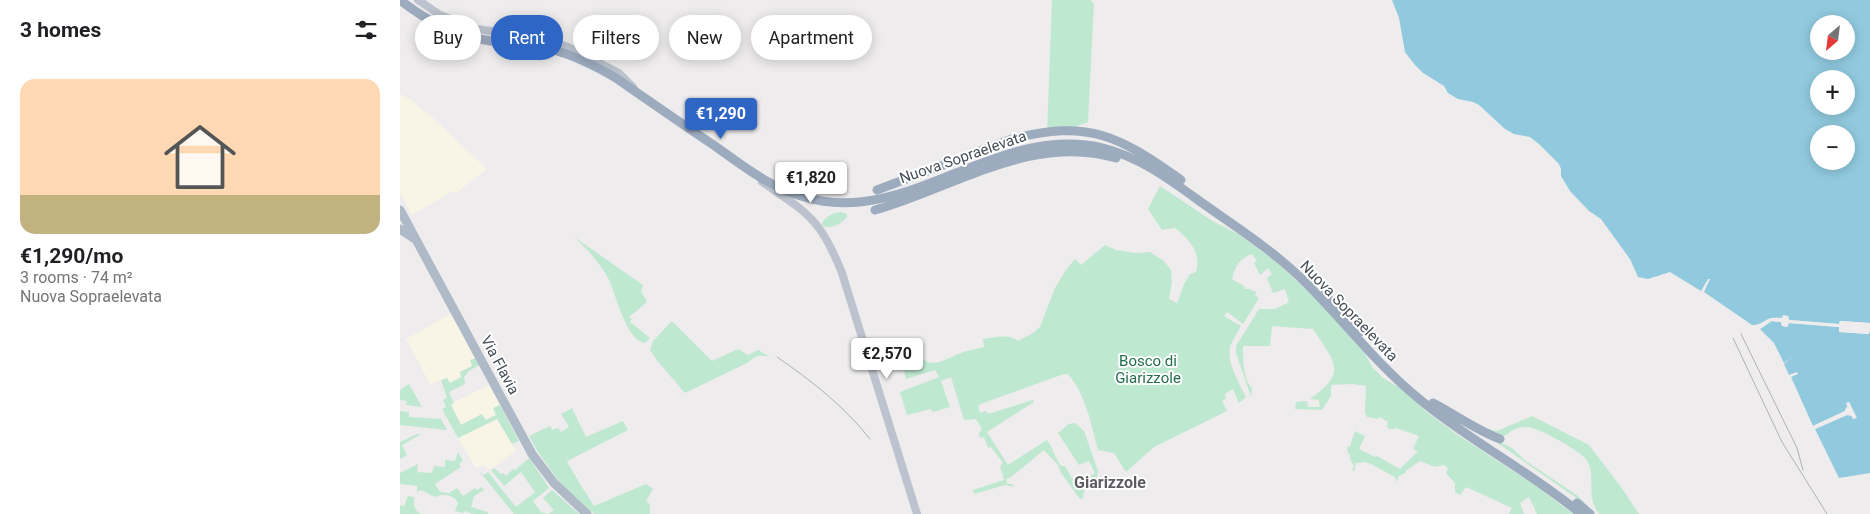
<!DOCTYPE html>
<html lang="en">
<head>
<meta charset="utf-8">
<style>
  :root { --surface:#fff; --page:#f6f6f6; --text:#202124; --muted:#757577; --line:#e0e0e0; --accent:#2f66c5 }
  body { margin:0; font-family:Roboto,sans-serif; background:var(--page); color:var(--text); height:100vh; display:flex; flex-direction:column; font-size:19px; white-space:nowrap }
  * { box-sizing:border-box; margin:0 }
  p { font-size:16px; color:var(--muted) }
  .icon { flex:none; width:28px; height:28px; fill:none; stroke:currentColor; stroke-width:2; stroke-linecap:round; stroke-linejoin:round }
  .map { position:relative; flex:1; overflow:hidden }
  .details { display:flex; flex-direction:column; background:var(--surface); width:400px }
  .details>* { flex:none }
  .guide { position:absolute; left:15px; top:15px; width:475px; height:45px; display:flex; gap:10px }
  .needle { width:32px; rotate:208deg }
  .fabs { position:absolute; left:1410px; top:15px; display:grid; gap:10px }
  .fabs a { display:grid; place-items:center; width:45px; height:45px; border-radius:50%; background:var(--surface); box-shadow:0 2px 12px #0003; font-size:25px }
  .price { position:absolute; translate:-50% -42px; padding:0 11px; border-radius:5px; background:#fff; color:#222; font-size:16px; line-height:32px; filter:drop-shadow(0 1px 2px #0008) }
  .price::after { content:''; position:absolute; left:50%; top:30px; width:15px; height:11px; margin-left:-8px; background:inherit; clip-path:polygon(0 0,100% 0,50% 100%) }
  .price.selected { background:var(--accent); color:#fff }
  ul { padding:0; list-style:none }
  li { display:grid; align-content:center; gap:10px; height:265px; padding:0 20px }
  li+li { border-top:1px solid var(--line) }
  li span { display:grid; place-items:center; height:155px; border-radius:15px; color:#555 }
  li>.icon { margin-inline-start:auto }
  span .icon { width:90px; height:90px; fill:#fffc; stroke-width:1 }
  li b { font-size:21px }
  h2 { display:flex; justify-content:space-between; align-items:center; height:60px; padding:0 20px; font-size:21px }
  .pill { padding:0 18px; border-radius:22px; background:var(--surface); box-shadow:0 2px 12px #0003; font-size:18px; line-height:45px }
  .pill.selected { background:var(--accent); color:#fff }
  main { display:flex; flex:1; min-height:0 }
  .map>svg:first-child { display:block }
</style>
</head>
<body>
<main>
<section class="details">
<h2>3 homes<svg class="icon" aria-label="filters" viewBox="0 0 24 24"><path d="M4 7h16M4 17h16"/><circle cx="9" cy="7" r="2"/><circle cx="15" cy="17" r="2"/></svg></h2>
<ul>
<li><span style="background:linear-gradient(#ffd9b3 75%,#c2b280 0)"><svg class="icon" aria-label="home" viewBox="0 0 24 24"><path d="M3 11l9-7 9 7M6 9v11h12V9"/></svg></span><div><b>€1,290/mo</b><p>3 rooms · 74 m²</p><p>Nuova Sopraelevata</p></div></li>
</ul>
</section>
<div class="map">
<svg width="1470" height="514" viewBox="0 0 1470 514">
  <rect width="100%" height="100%" fill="#eeecec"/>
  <path fill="#f8f4e6" d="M0,94L11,100L32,117L87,169L56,193L53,191L12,215L0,192Z
    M52,313L78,363L60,372L62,377L50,383L47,378L30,384L6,339Z
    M89,385L100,405L93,408L96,415L86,420L82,414L61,425L51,404Z
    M97,419L116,450L91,470L83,465L76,468L58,438Z"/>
  <path fill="#bfe8d1" d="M652,0H691L692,3L694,2L688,122L674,127L647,133Z
    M760,186L811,220L838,234L874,260L920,302L965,354L973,368L983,378L1000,388L1027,412L1055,433L1139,488L1173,514H1137L1129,497L1120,503L1124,514H1109L1112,508L1066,487L1060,495L1055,492V483L1046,473L1048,468L1044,465L1035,467L1020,461L1007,470L1005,473L999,476L996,482L995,477L971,464L964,462L956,463L954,471L952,470L954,466L950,459V455L948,453L947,447L950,446L955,431L965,436L959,449L975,457L977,456L1000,469L1018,451L1013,449L1019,436L996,428L993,429H989L987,426L988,422L979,417L978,419L967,417L965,413L966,386L952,384L931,385V396L922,410L895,409L896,402L907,401L908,407H920L919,400L910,399C949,372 934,362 913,329L872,326L870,346H843C843,359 843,379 852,388L851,397L836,353V346L859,309H875L889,302L885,289L873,293L867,278L872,274L868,268L860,275L854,263L857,261L852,254C839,259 835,266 832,279L844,286L845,289H850L857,293L855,295L859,298L843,324L827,312L824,316L841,326C838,332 834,338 831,344C825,361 839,382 846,397L839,403L833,389L825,394L826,399L822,401L827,411L754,447L726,472L714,453L698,450C691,424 686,395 668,374H664L578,405L580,413L586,411L588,414L633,400L634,402L587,432L608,465L647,440C653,449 655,457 661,466H665L676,485L695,473L689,461L679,465L658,433L669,424L675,423L684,431L698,471L697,479L685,488L683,498L680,499L661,473L658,465L644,450L611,477L606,479L607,484H612L614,487L605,485L574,494L573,490L604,480L600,466L603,463L591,447L588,448L584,437L580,438L579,433L582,429L576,419L564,420L551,377L541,381L550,407L533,412L530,409L507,415L500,392L539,377L535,370L506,379L500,358L513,352C532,370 539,362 561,353C568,350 577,349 584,347L583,339C594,338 609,333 618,341L633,333L640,327L655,288L665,271L675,259L681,265L705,245L716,250L736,253L750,252L764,261L771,270L772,282L769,299L777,303L784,284L790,274L796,272C802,254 789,238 775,228L762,230L748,209Z
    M441,212L447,214V217C441,224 432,229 423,226L422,223C426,216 433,213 441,212Z
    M174,237L243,285L241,291L247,302L229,317L232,319L230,322L250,338L245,343C225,340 216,292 207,276C198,261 187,249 174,237Z
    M272,321L312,361L338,349L348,355L358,350L370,357C360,355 356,355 349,362L285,393L256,359L250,350L253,341Z
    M75,358L79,365L69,371L64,377L65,384L49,392L54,403L51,405L61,425L82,414L86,420L96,415L93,408L100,405L119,441L112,444L97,419L58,438L42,409L46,407L43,400L47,398L41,380L47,378L50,383L61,377L60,372L72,366L70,360Z
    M9,384L22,407L6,405L7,401L0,400V390Z
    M172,408L186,437L223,421L228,430L167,461C175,477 185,491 194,506L246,484L253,489L246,501L250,505V514H195L179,503L161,484L138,452L129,436L150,426L152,430L158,428L161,432L169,427L161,414Z
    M0,411L9,412V417L41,419L47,430L0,425Z
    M1132,416L1189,445L1221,487L1239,514H1199C1185,496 1197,474 1186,459C1178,450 1137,426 1125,427C1101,429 1114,445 1083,428L1097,431Z
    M17,434H21L2,445L7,455L0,459V442Z
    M1089,437L1112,448L1126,461L1178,496L1188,506Z
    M58,452L63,461L59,464L61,467L35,484L40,492L49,493L57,488L63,496L75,488L77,490L82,487L84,490L74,496L71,507L88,512V514H73L65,511L64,513L55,511L58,503C54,495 44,493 35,497L21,490L17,492V486L0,484V473L18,464L17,472L32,473L34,466L45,467V460L55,461Z
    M129,458L149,488L133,501L141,512L147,514H114L80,472L84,475L88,472L116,507L135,492L121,472L104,486L91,470L94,468L101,474L103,473L106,476L113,469L115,470Z
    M152,490L179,514H148L154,510L143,498Z
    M8,496L14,497C14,505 13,511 22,514H0V505L4,506Z"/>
  <path fill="#91cadf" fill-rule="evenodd" d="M992,0H1470V323L1440,321L1439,324L1389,320L1388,316C1382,319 1378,317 1372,318C1364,319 1361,326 1352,325L1304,292L1310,279H1308L1301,291L1270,272L1248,279L1238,277L1230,259L1201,219L1189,211L1170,191L1161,176V169L1159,164L1139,144L1130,137L1114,134L1105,129L1079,105L1073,102L1058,99L1048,93L1044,86L1023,73L1015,65L1005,52L999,18ZM1419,24H1446V51H1419ZM1419,79H1446V106H1419ZM1419,134H1446V161H1419Z
    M1371,321L1381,322L1382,326L1387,327L1389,323L1439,327V332L1468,334L1470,330V473L1439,478L1415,429L1447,415L1456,417L1449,402L1445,411L1413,426L1391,377L1398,374L1397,372L1389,375L1384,364L1392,357L1384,363L1374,343L1360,329Z"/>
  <path fill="#eeecec" d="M1383,315L1388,316L1389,320L1439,324L1440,321L1470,323V326L1442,323L1441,326L1442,330L1467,332L1470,328V330L1469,334L1439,332V327L1389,323L1387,327L1382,326L1381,322L1372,321L1360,329L1358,326L1371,318L1382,319Z
    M1449,402L1457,418L1453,419L1451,415H1447L1415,429L1413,426L1445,411V409L1448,408L1446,403Z"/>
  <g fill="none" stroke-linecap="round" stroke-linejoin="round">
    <path stroke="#bcc3ce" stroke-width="8" d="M18,0L40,15L76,29L121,35L148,40L168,47L219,73L233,87
      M362,182C382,196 404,208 419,228C429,242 436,258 442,273L517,514"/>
    <path stroke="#afbac8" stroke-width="9" d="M0,210L132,454L154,483L187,514
      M0,229L15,239"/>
    <path stroke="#9cabbe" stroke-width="9" d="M0,0C22,17 46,32 74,38C102,44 130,44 157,51C178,57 197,67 216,78C249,101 282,124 315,146C343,166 371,188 404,197C508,228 597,122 703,148C739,157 768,178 798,200C833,225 871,249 902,279C942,318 975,363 1018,398C1069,441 1130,471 1181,514
      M477,190L612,139C689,119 719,136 781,180
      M475,210C553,188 632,133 716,158
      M924,294L960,332
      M1033,403C1056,415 1076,430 1100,439
      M1177,503L1190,514"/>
    <path stroke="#afb1b5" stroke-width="1" d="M1341,334L1397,448L1403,470
      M1333,338L1382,442L1427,514
      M377,357C412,381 444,406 470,439"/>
  </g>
  <g text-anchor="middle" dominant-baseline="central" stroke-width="4" stroke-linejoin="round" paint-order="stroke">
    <g font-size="15" fill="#474e57" stroke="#fff">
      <text transform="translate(563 157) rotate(-19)">Nuova Sopraelevata</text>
      <text transform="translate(949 311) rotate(46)">Nuova Sopraelevata</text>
      <text transform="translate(100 365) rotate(62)">Via Flavia</text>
    </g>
    <g font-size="15" fill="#226e4d" stroke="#fff">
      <text x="748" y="361">Bosco di<tspan x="748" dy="17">Giarizzole</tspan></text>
    </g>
    <g font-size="16" font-weight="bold" fill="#5a5c60" stroke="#fff">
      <text x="710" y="482">Giarizzole</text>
    </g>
  </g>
</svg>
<div class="fabs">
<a><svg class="needle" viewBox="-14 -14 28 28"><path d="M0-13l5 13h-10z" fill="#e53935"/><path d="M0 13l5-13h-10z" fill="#757577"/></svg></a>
<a>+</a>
<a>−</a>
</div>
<b class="price selected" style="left:321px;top:140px">€1,290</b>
<b class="price" style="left:411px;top:204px">€1,820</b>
<b class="price" style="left:487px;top:380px">€2,570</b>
<div class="guide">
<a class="pill">Buy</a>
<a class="pill selected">Rent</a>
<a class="pill">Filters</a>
<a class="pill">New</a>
<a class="pill">Apartment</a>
</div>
</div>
</main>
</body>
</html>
